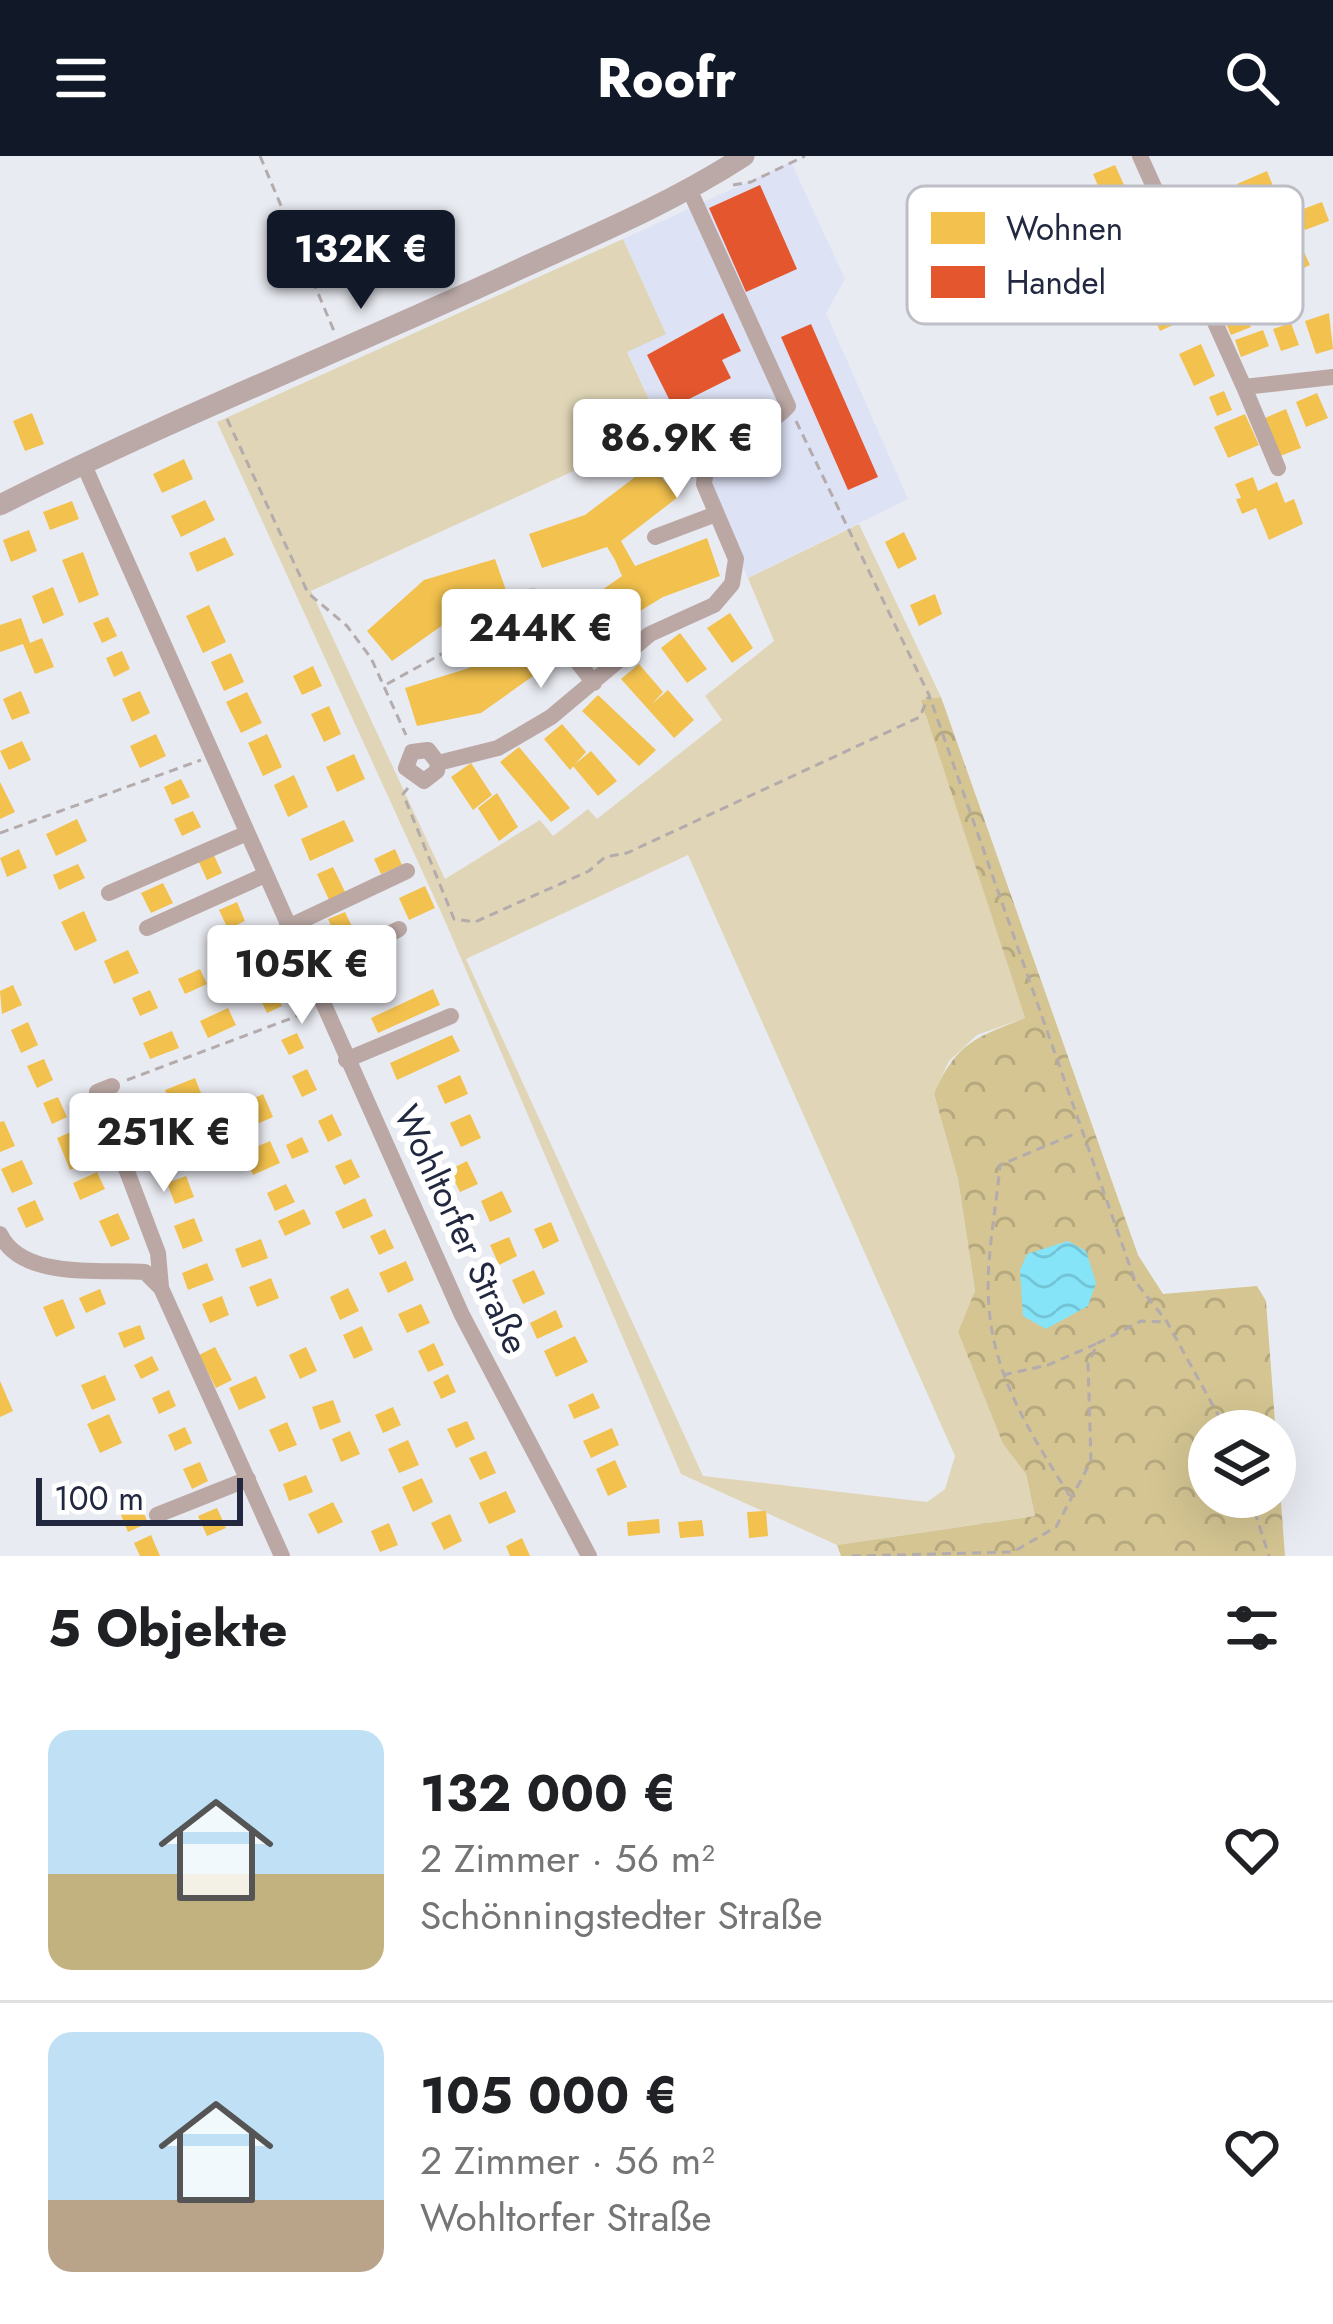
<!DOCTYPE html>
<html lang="de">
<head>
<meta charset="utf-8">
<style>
  :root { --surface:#fff; --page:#f2f2f2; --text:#202124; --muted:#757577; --line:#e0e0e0; --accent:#111827 }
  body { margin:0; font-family:Jost,sans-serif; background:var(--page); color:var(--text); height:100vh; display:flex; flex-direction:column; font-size:45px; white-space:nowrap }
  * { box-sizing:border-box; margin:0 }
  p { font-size:39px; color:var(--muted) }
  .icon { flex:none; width:66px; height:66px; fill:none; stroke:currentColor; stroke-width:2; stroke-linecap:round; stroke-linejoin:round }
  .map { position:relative; height:1400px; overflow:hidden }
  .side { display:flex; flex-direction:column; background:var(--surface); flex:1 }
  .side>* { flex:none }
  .buttons { position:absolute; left:1188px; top:1254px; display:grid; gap:24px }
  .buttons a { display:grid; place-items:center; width:108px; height:108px; border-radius:50%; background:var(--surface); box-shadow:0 12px 48px #0002; font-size:60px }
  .scale { position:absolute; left:36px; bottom:30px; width:207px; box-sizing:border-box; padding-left:12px; border:6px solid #222840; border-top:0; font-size:33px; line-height:42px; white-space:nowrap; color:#222840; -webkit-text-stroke:9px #fff; paint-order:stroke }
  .price { position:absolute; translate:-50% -102px; padding:0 27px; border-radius:12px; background:#fff; color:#222; font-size:39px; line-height:78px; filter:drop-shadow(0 3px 6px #0008) }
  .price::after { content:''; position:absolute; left:50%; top:72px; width:36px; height:27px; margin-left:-18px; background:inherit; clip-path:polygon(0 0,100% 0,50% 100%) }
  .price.on { background:var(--accent); color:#fff }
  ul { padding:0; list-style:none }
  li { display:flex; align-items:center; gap:36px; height:300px; padding:0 48px }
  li+li { border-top:3px solid var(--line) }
  li span { display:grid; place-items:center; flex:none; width:336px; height:240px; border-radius:24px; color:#555 }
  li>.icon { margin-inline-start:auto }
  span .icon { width:144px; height:144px; fill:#fffc; stroke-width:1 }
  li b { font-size:51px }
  h2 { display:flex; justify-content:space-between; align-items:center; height:144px; padding:0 48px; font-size:51px }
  header { display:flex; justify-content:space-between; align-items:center; height:156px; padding:0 48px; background:var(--accent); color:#fff; font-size:54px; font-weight:700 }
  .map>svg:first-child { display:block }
</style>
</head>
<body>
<header><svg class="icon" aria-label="menu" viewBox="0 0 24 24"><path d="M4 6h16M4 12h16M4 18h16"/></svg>Roofr<svg class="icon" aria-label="search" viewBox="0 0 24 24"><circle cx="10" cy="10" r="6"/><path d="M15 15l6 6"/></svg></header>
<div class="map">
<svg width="1333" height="1400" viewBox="0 0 1333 1400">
  <defs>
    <pattern id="forest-crowns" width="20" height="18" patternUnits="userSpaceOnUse" patternTransform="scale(3)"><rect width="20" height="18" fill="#d4c592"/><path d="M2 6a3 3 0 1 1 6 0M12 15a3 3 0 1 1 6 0" fill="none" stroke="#b6a97f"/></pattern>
    <pattern id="water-waves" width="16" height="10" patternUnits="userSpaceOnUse" patternTransform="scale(3)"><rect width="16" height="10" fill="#85e4f8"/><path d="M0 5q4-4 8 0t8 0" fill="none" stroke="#73c4d6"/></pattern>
  </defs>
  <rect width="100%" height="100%" fill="#e9ebf2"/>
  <path fill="#dde2f5" d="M791,6L845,123L826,157L908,343L748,422L697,303L663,274L627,195L665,177L623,83Z"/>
  <path fill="#e0d6b7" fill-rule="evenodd" d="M623,83L666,178L627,196L663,274L311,435L445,723L540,664L553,680L588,653L597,663L722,564L705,540L774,485L748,422L859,368L941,541L922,544L1025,862L977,879L949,905L934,938L958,1023L975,1136L958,1176L1003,1288L1026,1318L1035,1360L837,1389L681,1318L445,765L217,266ZM688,699L955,1300L945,1333L927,1346L703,1320L466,803Z"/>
  <path fill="url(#forest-crowns)" fill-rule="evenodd" d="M941,541L1138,1099L1163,1138L1257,1130L1266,1145L1285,1400H841L837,1389L1035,1360L1026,1318L1003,1288L958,1176L975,1135L958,1023L934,938C957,886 975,882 1025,862L921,544ZM1209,1275H1275V1341H1209Z"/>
  <path fill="url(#water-waves)" d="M1068,1085L1086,1095L1096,1127L1088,1150L1046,1173L1023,1160L1020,1114L1027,1098Z"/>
  <path fill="#f2c14e" d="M1115,9L1124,29L1102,39L1093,18Z
    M1267,15L1279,45L1250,57L1237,28Z
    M1322,46L1329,65L1305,74L1298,55Z
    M1296,79L1310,109L1284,121L1270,91Z
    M1177,118L1195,159L1160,175L1153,159L1164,154L1153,129Z
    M1234,132L1251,171L1231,179L1214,140Z
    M1329,157L1333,193L1316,198L1305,165Z
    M1291,167L1299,189L1281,195L1273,173Z
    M1263,174L1269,190L1241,201L1235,184Z
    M1201,188L1215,220L1194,230L1179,198Z
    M1224,235L1232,254L1217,260L1209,241Z
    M1317,237L1328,262L1306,271L1296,246Z
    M1286,253L1301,292L1280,300L1265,262Z
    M32,257L44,288L25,295L13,265Z
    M1245,258L1259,289L1228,302L1214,271Z
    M184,303L193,323L162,337L153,318Z
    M651,309L678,341L621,385L635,410L707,382L720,420L663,441L589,486L571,456L622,420L615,404L607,391L542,412L529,378L585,359Z
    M1253,321L1258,335L1277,326L1285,347L1294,343L1303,368L1269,384L1256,352L1242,358L1236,343L1241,342L1235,328Z
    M205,344L215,364L181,381L171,360Z
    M72,345L79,363L50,374L43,356Z
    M29,374L37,395L11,406L3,384Z
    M904,376L917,403L898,413L885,386Z
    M225,381L234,399L197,416L189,397Z
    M83,396L99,439L79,447L62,404Z
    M495,403L508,440L447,466L392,505L367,475L424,424Z
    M53,431L64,459L43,468L32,440Z
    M935,438L942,458L919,470L910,449Z
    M209,449L226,486L203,497L186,460Z
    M730,457L753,492L732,507L707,472Z
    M108,461L117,480L102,487L93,467Z
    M21,462L30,487L42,482L54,511L35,518L23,488L0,496V469Z
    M527,476L550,508L481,557L417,570L405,532L469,512Z
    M680,477L707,513L687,527L661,492Z
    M122,495L130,513L114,521L106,502Z
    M231,497L244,526L224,535L211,506Z
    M639,508L663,536L652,548L668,534L694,564L674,582L621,523Z
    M313,510L322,530L302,539L293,520Z
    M21,535L30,557L12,564L3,543Z
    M140,535L150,557L132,566L122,543Z
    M247,536L262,567L241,577L226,546Z
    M598,539L656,594L639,610L582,555Z
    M329,550L341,578L324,586L311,558Z
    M562,568L586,596L570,614L544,583Z
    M156,578L166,600L140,612L130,590Z
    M267,578L282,611L263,620L248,587Z
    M22,585L31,604L9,614L0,595Z
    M519,591L570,652L551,666L500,606Z
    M591,595L617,625L598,640L573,610Z
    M354,598L365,623L337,636L326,611Z
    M471,607L492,639L473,654L451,621Z
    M294,619L308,651L288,661L274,629Z
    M181,623L190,641L172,649L164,631Z
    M0,626L15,656L0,663Z
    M497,637L518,671L499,685L478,652Z
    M193,655L201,671L182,680L174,663Z
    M77,663L87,685L56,700L46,678Z
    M344,664L354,685L310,705L301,683Z
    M19,693L27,712L7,721L0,702Z
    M395,693L402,709L381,718L374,703Z
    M212,695L222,717L207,724L197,702Z
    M78,708L85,722L59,734L53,719Z
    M333,711L346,738L330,746L317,718Z
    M163,727L173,747L151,757L141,737Z
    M425,730L435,752L409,764L399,742Z
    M237,746L245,765L228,773L219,754Z
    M84,755L97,785L75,795L61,766Z
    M345,756L358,783L340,790L328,763Z
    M250,787L261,809L244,817L234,795Z
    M128,794L139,817L114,828L104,805Z
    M365,800L378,828L360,837L347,808Z
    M200,813L207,828L185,838L178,823Z
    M13,829L22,849L2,858L0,835Z
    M273,832L282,850L267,857L258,838Z
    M433,833L440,849L378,877L371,862Z
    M150,834L158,852L140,860L132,842Z
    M228,852L236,869L208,882L200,865Z
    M28,866L38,889L21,897L11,874Z
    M172,875L179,892L150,903L143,887Z
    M297,877L304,892L289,899L281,884Z
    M452,879L460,895L397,924L390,907Z
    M44,903L53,924L37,932L27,910Z
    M307,913L317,934L302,941L292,920Z
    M460,919L468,938L445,948L437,930Z
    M195,922L201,937L171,949L165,934Z
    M263,938L273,961L252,970L242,948Z
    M138,940L146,960L127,967L119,947Z
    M58,941L67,961L52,968L43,947Z
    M195,954L204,975L185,983L176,962Z
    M332,958L342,979L328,986L318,965Z
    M470,958L481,982L461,991L450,967Z
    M4,965L15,990L0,996V966Z
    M78,973L91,1005L70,1014L57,982Z
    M302,981L309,996L292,1003L286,989Z
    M270,985L280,1007L253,1019L243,997Z
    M351,1003L360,1021L344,1029L335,1010Z
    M22,1004L33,1028L12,1037L1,1013Z
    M467,1005L478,1028L460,1036L449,1014Z
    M97,1016L105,1033L80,1044L73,1027Z
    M186,1020L194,1041L175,1048L167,1027Z
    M286,1028L295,1046L275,1055L267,1037Z
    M502,1035L512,1056L490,1066L481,1045Z
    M365,1042L373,1060L343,1073L335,1056Z
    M35,1044L44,1064L26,1072L17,1052Z
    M304,1053L311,1068L285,1080L278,1065Z
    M118,1057L130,1083L111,1091L99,1065Z
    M194,1062L203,1085L183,1093L174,1070Z
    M551,1066L559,1085L543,1093L534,1073Z
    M385,1073L394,1092L379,1099L370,1080Z
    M509,1081L517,1100L499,1109L490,1089Z
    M261,1083L268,1102L242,1112L235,1093Z
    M406,1105L414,1124L388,1137L379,1117Z
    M207,1107L214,1124L188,1134L182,1117Z
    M534,1114L545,1138L523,1148L512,1124Z
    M271,1122L279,1142L257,1151L249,1131Z
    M348,1132L359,1155L340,1164L330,1141Z
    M100,1133L106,1148L86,1157L79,1142Z
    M222,1140L229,1159L210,1167L202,1148Z
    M63,1143L75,1172L56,1181L43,1151Z
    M421,1148L430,1167L407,1177L398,1158Z
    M556,1154L563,1171L537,1183L530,1167Z
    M140,1169L145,1183L124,1192L118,1177Z
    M362,1170L373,1194L354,1203L343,1179Z
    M575,1180L588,1206L556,1221L544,1195Z
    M434,1187L444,1209L428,1216L418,1195Z
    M215,1191L232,1224L216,1232L199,1199Z
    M306,1191L317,1215L300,1223L289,1199Z
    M152,1200L159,1214L141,1223L134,1209Z
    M448,1218L456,1236L441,1243L433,1226Z
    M105,1219L116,1244L92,1254L81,1229Z
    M256,1220L266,1242L239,1254L229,1232Z
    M0,1225L13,1255L0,1261Z
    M169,1234L176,1250L159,1258L152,1242Z
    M593,1237L600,1252L574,1263L568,1249Z
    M333,1244L341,1266L320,1274L312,1251Z
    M393,1251L401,1269L383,1277L375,1259Z
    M109,1258L122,1287L100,1297L87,1268Z
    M467,1265L475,1283L456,1292L447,1273Z
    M287,1266L297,1289L279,1296L269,1274Z
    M185,1271L192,1287L175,1295L168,1279Z
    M612,1272L619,1289L591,1302L583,1285Z
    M350,1275L360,1298L341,1306L332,1283Z
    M408,1284L419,1309L399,1317L388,1293Z
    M486,1295L496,1317L480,1324L469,1302Z
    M615,1304L627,1331L608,1340L596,1313Z
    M200,1306L208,1325L192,1333L183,1313Z
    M306,1319L313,1336L289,1345L283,1328Z
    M422,1322L433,1346L413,1356L402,1331Z
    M506,1335L516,1356L489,1368L479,1347Z
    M136,1338L148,1367L128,1376L116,1347Z
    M333,1346L343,1366L318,1378L308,1358Z
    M217,1352L226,1372L207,1380L198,1360Z
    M766,1355L768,1380L749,1382L747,1356Z
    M450,1358L462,1385L444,1394L431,1367Z
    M659,1363L660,1377L628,1380L627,1366Z
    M702,1364L704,1380L680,1382L678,1366Z
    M389,1367L398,1389L380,1396L371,1375Z
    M151,1379L160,1400H140L134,1387Z
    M522,1382L530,1400H510L506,1390Z"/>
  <path fill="#e4572e" d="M760,29L797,113L746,136L709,52Z
    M723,157L741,195L722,204L731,222L673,251L647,199Z
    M811,168L878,321L848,334L781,181Z
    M701,257L704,276L688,284L680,267Z"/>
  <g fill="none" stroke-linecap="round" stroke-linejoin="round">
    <path stroke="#b4abad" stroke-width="3" stroke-dasharray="9 6" stroke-linecap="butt" d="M260,0L334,175
      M733,29L751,26L805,0
      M227,263L308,437L347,470L371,502L406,579
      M796,265L929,539L1135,1125L1167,1166L1227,1275
      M520 447a13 13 0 1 1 26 0a13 13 0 1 1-26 0Z
      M470,482L465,500L447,495L452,477L470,482L522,454
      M387,528L447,495
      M408,632L403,638L454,763L475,766L589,715L605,701L627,697L920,561L928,541
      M0,677L201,604
      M127,924L308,856
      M1003,1219L1048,1209L1096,1188
      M1070,1340C1033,1282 994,1222 989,1151C985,1106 996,1055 1000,1009L1077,977
      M1250,1341L1269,1400
      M852,1400L1013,1396L1056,1371L1091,1305L1088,1207L1098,1187L1141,1165L1165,1166"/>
    <path stroke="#bba8a5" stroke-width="16" d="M1140,0L1244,231L1333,221
      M1244,231L1278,312
      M83,307L462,1159L589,1400
      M655,381L716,358
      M540,458L594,527
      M438,607L437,615L424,625L406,612L412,596L428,594L438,607L498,592L551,561L650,478L714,449L732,428L736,403L704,328C705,289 766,276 788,250L690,35
      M109,737L245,678
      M147,772L263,720
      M286,772L407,715
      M307,819L399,773
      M346,904L451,860
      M112,930L97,936L158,1097L161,1131
      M0,1078C22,1124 99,1113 145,1116L161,1132L282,1400
      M157,1359L248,1323"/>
    <path stroke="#baa9a7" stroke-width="21" d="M0,349C172,262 350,192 524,111C599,77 675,45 744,0"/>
  </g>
  <g text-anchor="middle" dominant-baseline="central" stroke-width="12" stroke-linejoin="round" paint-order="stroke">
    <g font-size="36" fill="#222840" stroke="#fff">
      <text transform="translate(462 1073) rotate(65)">Wohltorfer Straße</text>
    </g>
  </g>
  <rect x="907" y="30" width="396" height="138" rx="18" fill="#fff" stroke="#bdbec6" stroke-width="3"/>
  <rect x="931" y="56" width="54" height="32" fill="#f2c14e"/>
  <rect x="931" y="110" width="54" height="32" fill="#e4572e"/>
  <g font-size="33" fill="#222840">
    <text x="1006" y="84">Wohnen</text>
    <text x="1006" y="138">Handel</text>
  </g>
</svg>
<div class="buttons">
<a><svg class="icon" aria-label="layers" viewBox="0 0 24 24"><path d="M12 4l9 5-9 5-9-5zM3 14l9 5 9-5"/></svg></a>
</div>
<div class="scale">100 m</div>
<b class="price on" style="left:361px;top:156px">132K €</b>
<b class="price" style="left:677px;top:345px">86.9K €</b>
<b class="price" style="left:541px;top:535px">244K €</b>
<b class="price" style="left:302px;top:871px">105K €</b>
<b class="price" style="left:164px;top:1039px">251K €</b>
</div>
<section class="side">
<h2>5 Objekte<svg class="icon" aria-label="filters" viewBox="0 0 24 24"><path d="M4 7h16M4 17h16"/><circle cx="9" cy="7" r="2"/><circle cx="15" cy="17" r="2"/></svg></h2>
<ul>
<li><span style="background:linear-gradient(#bfe0f5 60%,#c2b280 0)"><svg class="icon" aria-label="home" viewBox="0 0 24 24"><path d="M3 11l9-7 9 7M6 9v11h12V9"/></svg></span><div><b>132 000 €</b><p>2 Zimmer · 56 m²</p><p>Schönningstedter Straße</p></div><svg class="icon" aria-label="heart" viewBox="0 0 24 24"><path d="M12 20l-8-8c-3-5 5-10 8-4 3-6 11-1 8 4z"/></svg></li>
<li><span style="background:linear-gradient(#bfe0f5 70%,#b9a48a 0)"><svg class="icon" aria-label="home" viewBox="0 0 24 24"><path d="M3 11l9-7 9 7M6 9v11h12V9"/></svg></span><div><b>105 000 €</b><p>2 Zimmer · 56 m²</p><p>Wohltorfer Straße</p></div><svg class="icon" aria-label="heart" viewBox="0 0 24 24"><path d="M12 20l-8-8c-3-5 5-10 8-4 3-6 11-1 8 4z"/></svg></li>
</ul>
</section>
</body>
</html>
